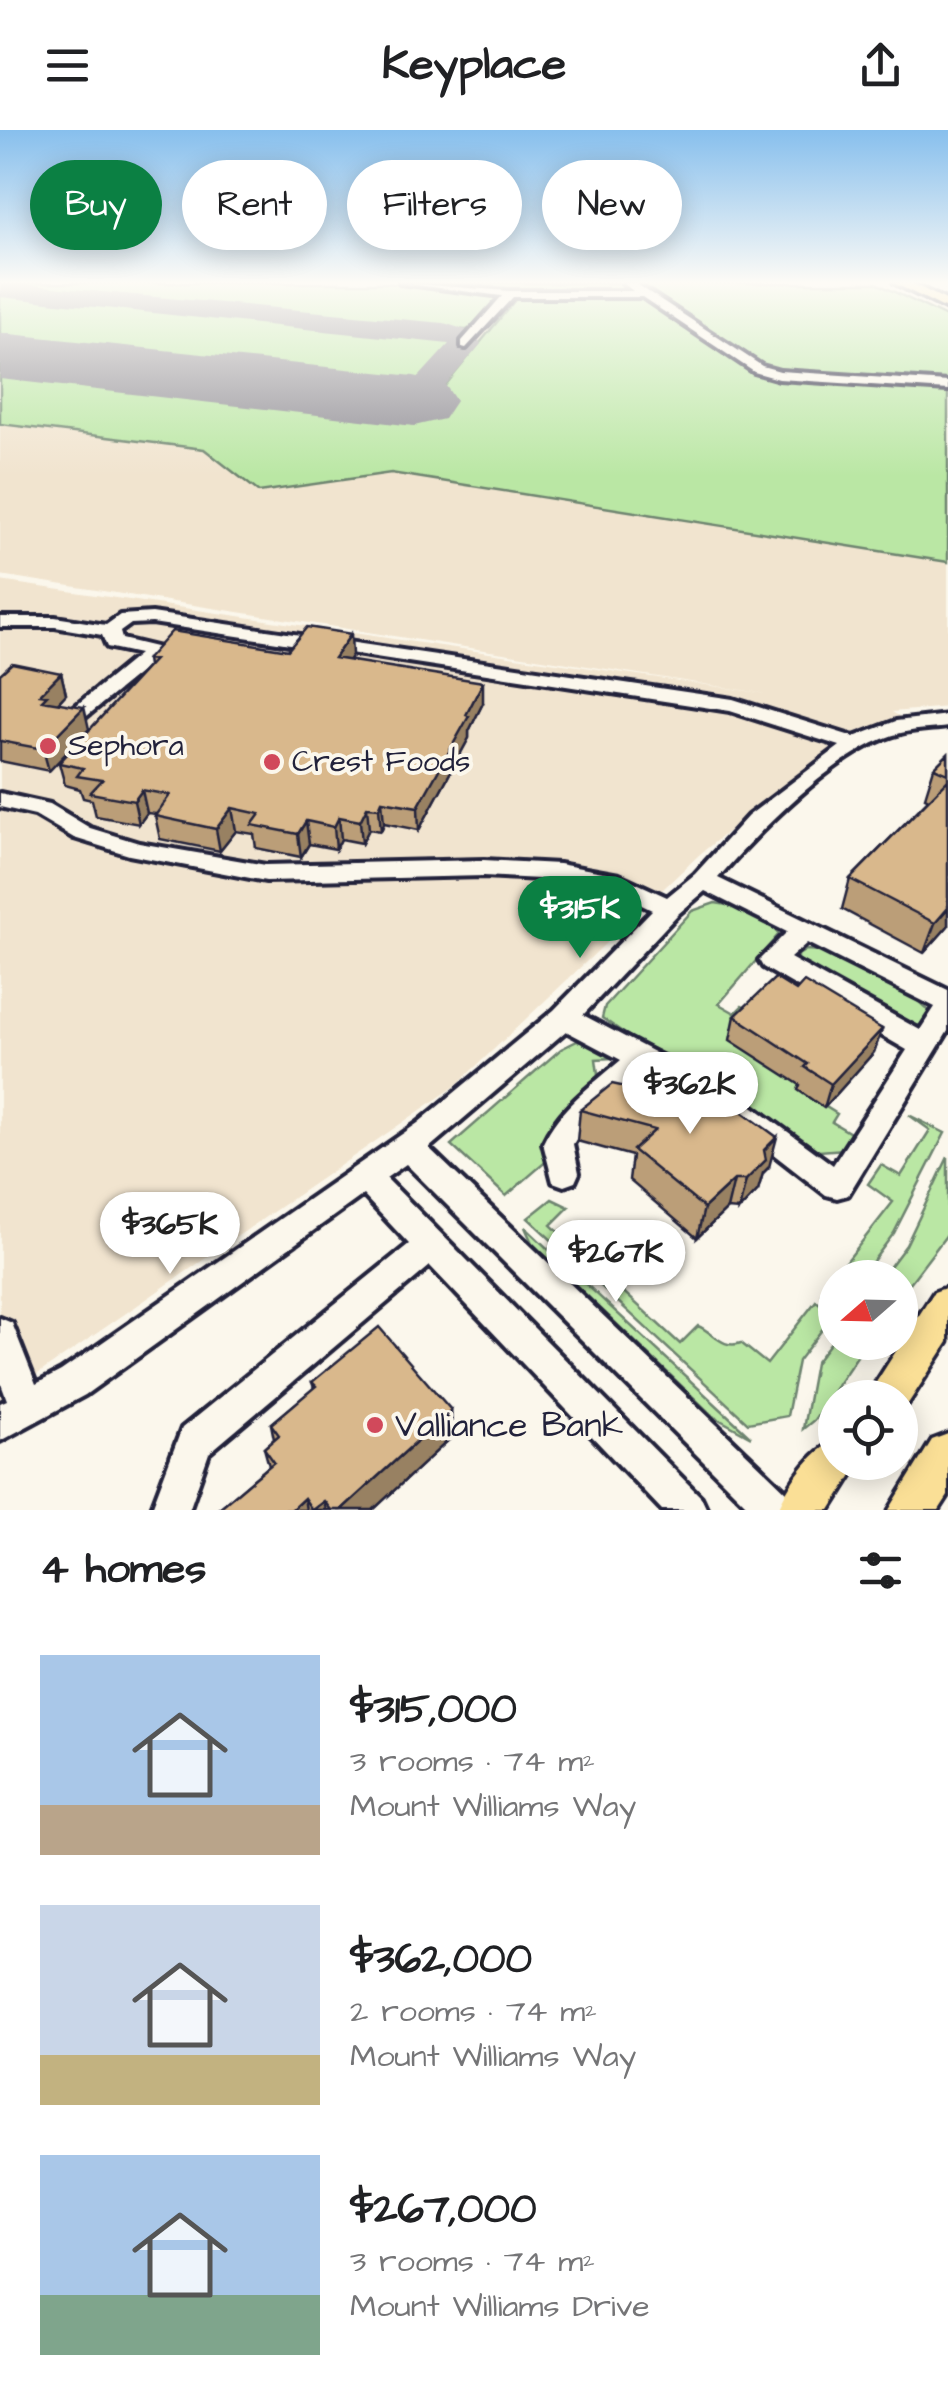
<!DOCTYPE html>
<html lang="en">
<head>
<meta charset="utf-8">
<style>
  :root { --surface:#fff; --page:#f6f6f6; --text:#202124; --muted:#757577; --accent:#0b8043 }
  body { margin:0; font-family:"Architects Daughter",sans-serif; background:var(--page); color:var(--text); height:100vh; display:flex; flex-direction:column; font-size:38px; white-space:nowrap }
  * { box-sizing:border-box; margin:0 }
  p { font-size:32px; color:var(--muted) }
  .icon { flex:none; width:55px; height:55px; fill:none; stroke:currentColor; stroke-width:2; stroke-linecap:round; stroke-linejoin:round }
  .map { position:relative; height:1380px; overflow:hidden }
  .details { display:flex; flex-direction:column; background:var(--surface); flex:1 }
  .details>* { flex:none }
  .hud { position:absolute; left:30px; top:30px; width:890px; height:90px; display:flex; gap:20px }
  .needle { width:65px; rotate:250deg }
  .fabs { position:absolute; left:818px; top:1130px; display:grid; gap:20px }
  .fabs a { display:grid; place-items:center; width:100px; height:100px; border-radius:50%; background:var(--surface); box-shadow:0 5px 25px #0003; font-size:50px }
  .price { position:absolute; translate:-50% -85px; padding:0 22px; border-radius:35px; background:#fff; color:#222; font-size:32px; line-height:65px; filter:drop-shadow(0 2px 5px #0008) }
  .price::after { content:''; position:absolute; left:50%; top:60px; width:30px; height:22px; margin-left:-15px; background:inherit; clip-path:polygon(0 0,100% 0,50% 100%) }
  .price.on { background:var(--accent); color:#fff }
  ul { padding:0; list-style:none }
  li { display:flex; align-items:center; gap:30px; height:250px; padding:0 40px }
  li span { display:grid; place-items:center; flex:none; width:280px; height:200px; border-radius:0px; color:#555 }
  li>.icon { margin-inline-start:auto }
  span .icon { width:120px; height:120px; fill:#fffc; stroke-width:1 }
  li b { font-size:42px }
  h2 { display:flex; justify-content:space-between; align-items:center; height:120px; padding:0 40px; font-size:42px }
  .tag { padding:0 35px; border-radius:45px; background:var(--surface); box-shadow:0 5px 25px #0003; font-size:35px; line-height:90px }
  .tag.on { background:var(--accent); color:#fff }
  header { display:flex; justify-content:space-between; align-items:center; height:130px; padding:0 40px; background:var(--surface); font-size:45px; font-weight:800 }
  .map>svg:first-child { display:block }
</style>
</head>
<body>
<header><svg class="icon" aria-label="menu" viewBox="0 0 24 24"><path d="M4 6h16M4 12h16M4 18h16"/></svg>Keyplace<svg class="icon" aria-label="share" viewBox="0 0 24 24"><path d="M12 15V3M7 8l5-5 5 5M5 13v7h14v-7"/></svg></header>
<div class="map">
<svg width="948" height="1380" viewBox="0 0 948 1380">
  <rect width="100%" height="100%" fill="#fbf7ec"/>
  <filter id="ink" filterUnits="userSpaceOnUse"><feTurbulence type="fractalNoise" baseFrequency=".01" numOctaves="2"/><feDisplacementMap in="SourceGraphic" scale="20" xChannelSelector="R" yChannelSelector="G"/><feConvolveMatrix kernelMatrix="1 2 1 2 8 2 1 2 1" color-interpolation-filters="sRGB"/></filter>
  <g filter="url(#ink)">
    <path fill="#f1e4cf" d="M0,153H880L948,185V577L892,582L902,588L860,603L791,650L700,724L454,957L0,1270V451L774,565L0,445Z"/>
    <path fill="#bae7a4" stroke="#6e8470" stroke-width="2.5" d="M0,153H385L485,162L503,169L477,197L466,200Z
      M425,153H876L948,188V432L391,343L259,362L204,319L0,294V236L430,284L446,264L439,263L520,164Z
      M0,163L438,205L456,213L423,251L391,257L0,215Z
      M715,773C737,776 766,785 779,804L719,874L735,883L742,876L758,885L806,955L802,962L837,984L832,992L852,1004L845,1019L819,1021L708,945L634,910L602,888L605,876L692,781Z
      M806,820L820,821L918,871L929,881L930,887L921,896H913L809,839L798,831V825Z
      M577,911L594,915L613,928L596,929L598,944L614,942L549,1029L506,1066L451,1015L561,919Z
      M909,985L945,1003L894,1103L861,1147L835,1148V1175L821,1164L893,1072L868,1054L881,1035L901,1046L930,1000Z
      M948,1027V1103L900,1166V1148L882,1147L906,1115Z
      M552,1069L569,1077L551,1095L680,1214L698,1196C713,1202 723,1220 741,1213L767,1234L816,1171L834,1184L798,1231L787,1286L748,1293L528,1088Z
      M525,1097L546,1117L751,1307L713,1286L532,1113Z
      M835,1207V1212L866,1213L814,1290L803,1299L815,1233Z"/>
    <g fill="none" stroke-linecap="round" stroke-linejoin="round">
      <path fill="#8e8c94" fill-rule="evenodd" d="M0,153L444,193L475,203L481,214L426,278H402L397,271L449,214L0,167Z"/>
      <path fill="#8e8c94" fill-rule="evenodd" d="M0,203L414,246L444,253L456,271L444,289L414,296L0,249Z"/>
      <g stroke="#22223b" stroke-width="8">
        <path id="minor" d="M400,153L510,161H633L623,153H635L762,236L780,241L948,252V260L779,249L754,242L642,167H513L466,218L462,217V211L502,166Z
          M152,483L733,569L854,607L896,591L948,585V597C933,599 916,599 901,603C840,617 759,701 718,748L948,860V901L848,1065L837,1068L826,1065L723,985L644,943L584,997L573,1014L579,1043L575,1052L564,1056L553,1052L543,1013C560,977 591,956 621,930L566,901L429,1018L792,1367L798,1380H752L406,1034L386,1048L701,1367L707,1380H662L430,1136L209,1323L189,1380H151L182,1298L409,1114L363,1065L85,1265L0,1311V1273L7,1270L0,1251V1188L12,1193L36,1254L61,1241L418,993L554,880L652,780L606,758L559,750L484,746L266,751L129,725L74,708L35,685L0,677V663L50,674L90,698L139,713L266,735L484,730L559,734L619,745L667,767L695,744L748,686L840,616L730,581L152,493L131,494L120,502L122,509L172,521V529H157L82,590H68L65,586L68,582L139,524L107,517L102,505L55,497H0V487H55L106,495L120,485ZM705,761L787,802L759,830L763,837L907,920L833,1035L743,969L583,885L678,784ZM807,813L935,877L920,900L790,828Z"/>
      </g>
      <g stroke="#22223b" stroke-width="7">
        <path id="major" d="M894,153H911L948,171V180Z
          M948,1157V1212L902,1283L900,1268H866L934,1162Z
          M948,1304V1366L939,1380H889L932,1310Z
          M835,1311V1332H860L830,1380H778C788,1355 810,1321 835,1311Z"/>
      </g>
      <use href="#minor" fill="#fbf7ec" fill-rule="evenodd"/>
      <use href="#major" fill="#fadf96" fill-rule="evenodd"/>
    </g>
    <path fill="#bb9e78" stroke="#22223b" stroke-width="2.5" d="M288,520L352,525L349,530L483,573L469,601V608L419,700L384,693L381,701L369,699L362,713L341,709L336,719L309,714L301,727L256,718L254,704L236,701L220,721L160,709L155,686L156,684L147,683L139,694L96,686L92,670L83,668L80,659L65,655L59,633L148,536L147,529Z
      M61,543L66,564L58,573L89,599L49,641L0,631V544Z
      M948,624V796L924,823L842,779L850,749L929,669L925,667L934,638Z
      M796,861L882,899L874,922L824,978L798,960L800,955L730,910L735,886Z
      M689,971L769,1037L763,1043L758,1060L739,1080L727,1079L697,1108L629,1050L632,1026L577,1011L580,980Z
      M312,1252L451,1280L452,1307L373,1380H217L269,1336L264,1318L274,1309L271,1294L314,1258Z"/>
    <path fill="#988162" stroke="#22223b" stroke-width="2.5" d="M351,504L352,525L336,549L334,528Z
      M61,543L66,564L51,580L52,587L40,564Z
      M483,552V573L469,601V608L419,700L418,677Z
      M84,577L89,599L49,641L43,619Z
      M142,660L147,683L139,694L134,671Z
      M382,671L384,693L381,701L379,678Z
      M367,677L369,699L362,713L360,691Z
      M232,678L236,701L220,721L216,699Z
      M339,687L341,709L336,719L334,697Z
      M306,691L309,714L301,727L298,704Z
      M948,778V796L924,823L935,793Z
      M882,899L874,922L824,978L831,954Z
      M777,1007L769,1037L763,1043L758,1060L739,1080L746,1050L764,1020Z
      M734,1050L727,1079L697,1108L704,1078Z
      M451,1280L452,1307L373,1380H341Z
      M304,1368L306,1380H291Z
      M324,1371L326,1380H313Z"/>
    <path fill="#d9b88c" stroke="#22223b" stroke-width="2.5" d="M307,497L351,504L334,528L483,552L466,585L469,586L418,677L382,671L379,678L367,677L360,691L339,687L334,697L306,691L298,704L252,695L260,684L232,678L216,699L155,686L170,665L142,660L134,671L90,663L102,650L77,646L83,638L59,633L154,530L147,529L172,501L288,520Z
      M12,533L61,543L40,564L47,565L42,570L84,577L43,619L0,611V544Z
      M948,624V644L934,638Z
      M948,650V778L935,793L850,749Z
      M775,848L796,861L804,852L882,899L831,954L805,937L808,934L735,886Z
      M612,954L689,971L707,956L777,1007L764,1020L766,1030L746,1050H734L704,1078L633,1020L655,1000L580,980Z
      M379,1197L451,1280L341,1380H331L324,1371L312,1380L304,1368L291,1380H217L274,1332L264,1318L279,1305L271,1294L316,1256L312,1252Z"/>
  </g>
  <linearGradient id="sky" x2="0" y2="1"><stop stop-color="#87bfed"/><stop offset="0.44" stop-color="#fdfbf6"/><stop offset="1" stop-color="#fdfbf6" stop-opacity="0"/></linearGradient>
  <rect width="948" height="346" fill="url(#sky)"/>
  <g fill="#d1495b" stroke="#fbf7ec" stroke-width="4">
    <circle cx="48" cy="616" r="10"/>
    <circle cx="272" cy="632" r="10"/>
    <circle cx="375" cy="1295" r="10"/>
  </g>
  <g text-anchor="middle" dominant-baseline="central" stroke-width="8" stroke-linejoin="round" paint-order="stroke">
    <g font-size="30" fill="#22223b" stroke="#fbf7ec" text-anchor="start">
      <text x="68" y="616">Sephora</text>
      <text x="292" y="632">Crest Foods</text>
    </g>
    <g font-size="35" fill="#22223b" stroke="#fbf7ec" text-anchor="start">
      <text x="395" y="1295">Valliance Bank</text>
    </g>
  </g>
</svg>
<div class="fabs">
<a><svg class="needle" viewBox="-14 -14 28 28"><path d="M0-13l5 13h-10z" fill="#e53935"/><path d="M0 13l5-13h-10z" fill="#757577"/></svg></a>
<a><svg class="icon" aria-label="locate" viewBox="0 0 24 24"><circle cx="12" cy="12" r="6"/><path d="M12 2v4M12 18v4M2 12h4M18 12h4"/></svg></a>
</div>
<b class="price on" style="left:580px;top:831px">$315K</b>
<b class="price" style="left:690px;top:1007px">$362K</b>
<b class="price" style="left:170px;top:1147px">$365K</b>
<b class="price" style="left:616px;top:1175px">$267K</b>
<div class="hud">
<a class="tag on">Buy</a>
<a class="tag">Rent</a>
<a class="tag">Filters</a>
<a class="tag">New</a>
</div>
</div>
<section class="details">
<h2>4 homes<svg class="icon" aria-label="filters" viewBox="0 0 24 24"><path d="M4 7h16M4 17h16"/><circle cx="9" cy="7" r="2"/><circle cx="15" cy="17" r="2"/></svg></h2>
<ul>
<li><span style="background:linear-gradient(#a9c7e8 75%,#b9a48a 0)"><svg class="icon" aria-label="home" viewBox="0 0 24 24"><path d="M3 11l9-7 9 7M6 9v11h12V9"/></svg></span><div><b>$315,000</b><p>3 rooms · 74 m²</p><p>Mount Williams Way</p></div></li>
<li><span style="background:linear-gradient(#c9d6e8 75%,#c2b280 0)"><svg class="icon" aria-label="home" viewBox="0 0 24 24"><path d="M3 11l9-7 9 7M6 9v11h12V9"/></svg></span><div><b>$362,000</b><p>2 rooms · 74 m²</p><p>Mount Williams Way</p></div></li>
<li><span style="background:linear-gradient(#a9c7e8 70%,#7fa58c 0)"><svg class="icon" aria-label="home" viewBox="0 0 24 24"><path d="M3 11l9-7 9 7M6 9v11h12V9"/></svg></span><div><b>$267,000</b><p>3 rooms · 74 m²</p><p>Mount Williams Drive</p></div></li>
</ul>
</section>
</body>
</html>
